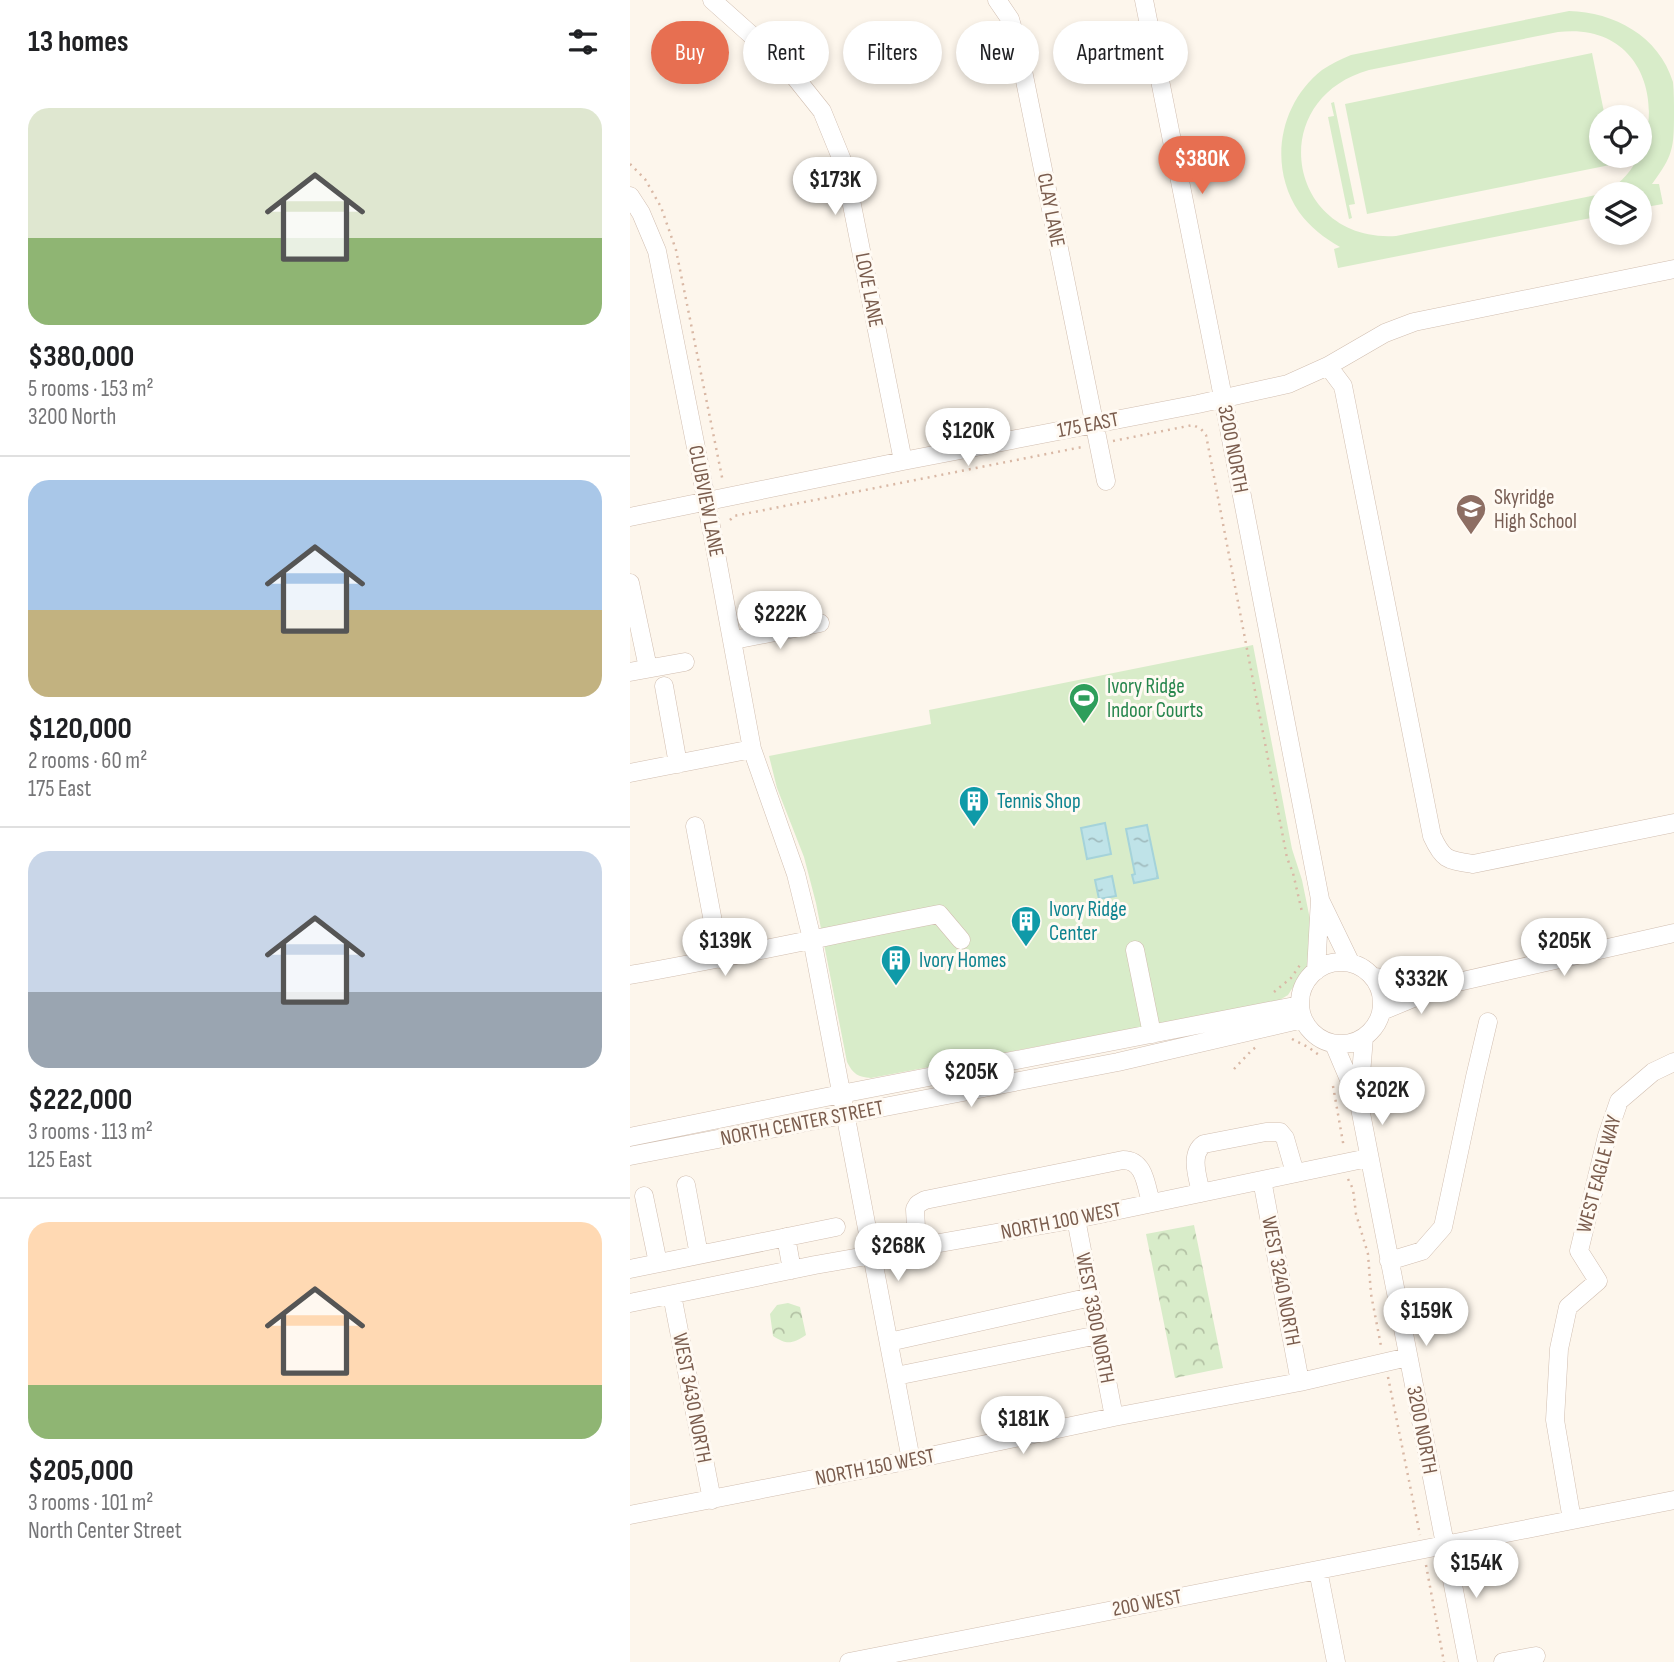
<!DOCTYPE html>
<html lang="en">
<head>
<meta charset="utf-8">
<style>
  :root { --surface:#fff; --page:#f6f6f6; --text:#202124; --muted:#757577; --line:#e0e0e0; --accent:#e76f51 }
  body { margin:0; font-family:"Sofia Sans Condensed",sans-serif; background:var(--page); color:var(--text); height:100vh; display:flex; flex-direction:column; font-size:26px; white-space:nowrap }
  * { box-sizing:border-box; margin:0 }
  p { font-size:23px; color:var(--muted) }
  .icon { flex:none; width:38px; height:38px; fill:none; stroke:currentColor; stroke-width:2; stroke-linecap:round; stroke-linejoin:round }
  .map { position:relative; flex:1; overflow:hidden }
  .details { display:flex; flex-direction:column; background:var(--surface); width:630px }
  .details>* { flex:none }
  .guide { position:absolute; left:21px; top:21px; width:665px; height:63px; display:flex; gap:14px }
  .tools { position:absolute; left:959px; top:105px; display:grid; gap:14px }
  .tools a { display:grid; place-items:center; width:63px; height:63px; border-radius:50%; background:var(--surface); box-shadow:0 4px 10px #0003; font-size:35px }
  .price { position:absolute; translate:-50% -60px; padding:0 16px; border-radius:24px; background:#fff; color:#222; font-size:23px; line-height:46px; filter:drop-shadow(0 2px 4px #0008) }
  .price::after { content:''; position:absolute; left:50%; top:42px; width:21px; height:16px; margin-left:-10px; background:inherit; clip-path:polygon(0 0,100% 0,50% 100%) }
  .price.active { background:var(--accent); color:#fff }
  ul { padding:0; list-style:none }
  li { display:grid; align-content:center; gap:14px; height:371px; padding:0 28px }
  li+li { border-top:2px solid var(--line) }
  li span { display:grid; place-items:center; height:217px; border-radius:21px; color:#555 }
  li>.icon { margin-inline-start:auto }
  span .icon { width:126px; height:126px; fill:#fffc; stroke-width:1 }
  li b { font-size:30px }
  h2 { display:flex; justify-content:space-between; align-items:center; height:84px; padding:0 28px; font-size:30px }
  .tag { padding:0 24px; border-radius:32px; background:var(--surface); box-shadow:0 4px 10px #0003; font-size:24px; line-height:63px }
  .tag.active { background:var(--accent); color:#fff }
  main { display:flex; flex:1; min-height:0 }
  .map>svg:first-child { display:block }
</style>
</head>
<body>
<main>
<section class="details">
<h2>13 homes<svg class="icon" aria-label="filters" viewBox="0 0 24 24"><path d="M4 7h16M4 17h16"/><circle cx="9" cy="7" r="2"/><circle cx="15" cy="17" r="2"/></svg></h2>
<ul>
<li><span style="background:linear-gradient(#dfe7d0 60%,#8fb573 0)"><svg class="icon" aria-label="home" viewBox="0 0 24 24"><path d="M3 11l9-7 9 7M6 9v11h12V9"/></svg></span><div><b>$380,000</b><p>5 rooms · 153 m²</p><p>3200 North</p></div></li>
<li><span style="background:linear-gradient(#a9c7e8 60%,#c2b280 0)"><svg class="icon" aria-label="home" viewBox="0 0 24 24"><path d="M3 11l9-7 9 7M6 9v11h12V9"/></svg></span><div><b>$120,000</b><p>2 rooms · 60 m²</p><p>175 East</p></div></li>
<li><span style="background:linear-gradient(#c9d6e8 65%,#9aa5b1 0)"><svg class="icon" aria-label="home" viewBox="0 0 24 24"><path d="M3 11l9-7 9 7M6 9v11h12V9"/></svg></span><div><b>$222,000</b><p>3 rooms · 113 m²</p><p>125 East</p></div></li>
<li><span style="background:linear-gradient(#ffd9b3 75%,#8fb573 0)"><svg class="icon" aria-label="home" viewBox="0 0 24 24"><path d="M3 11l9-7 9 7M6 9v11h12V9"/></svg></span><div><b>$205,000</b><p>3 rooms · 101 m²</p><p>North Center Street</p></div></li>
</ul>
</section>
<div class="map">
<svg width="1044" height="1662" viewBox="0 0 1044 1662">
  <defs>
    <pattern id="forest-crowns" width="20" height="18" patternUnits="userSpaceOnUse" patternTransform="scale(1.75)"><rect width="20" height="18" fill="#d8ecc9"/><path d="M2 6a3 3 0 1 1 6 0M12 15a3 3 0 1 1 6 0" fill="none" stroke="#b4c2a5"/></pattern>
    <pattern id="water-ripples" width="26" height="14" patternUnits="userSpaceOnUse" patternTransform="scale(1.75)"><rect width="26" height="14" fill="#bfe3e8"/><path d="M2 4q2-2 4 0t4 0M15 11q2-2 4 0t4 0" fill="none" stroke="#a0bbbe"/></pattern>
  </defs>
  <rect width="100%" height="100%" fill="#fdf6ec"/>
  <path fill="#d8ecc9" d="M939,11C984,12 1029,36 1043,82C1044,92 1044,104 1044,114C1044,148 1043,156 1022,184H1029L1033,204L1010,208V194H972C1044,159 1036,19 928,32L739,70C633,100 658,243 766,236L971,194V216L708,268L704,249L710,247C694,238 680,227 669,212C638,166 649,104 692,70C701,64 711,59 721,55Z
    M962,53L975,117H971V156H983L985,164L737,214L715,104Z
    M704,102L725,204L719,205L722,218L719,219L698,117L704,116L701,103Z
    M623,645L662,849L672,880L683,934L680,961L658,995L648,1001L571,1018L553,1019L241,1078C228,1077 223,1074 217,1062L186,903L174,857L147,788L139,756L301,724L299,710Z"/>
  <path fill="url(#forest-crowns)" d="M564,1225L593,1368L545,1378L516,1234Z
    M158,1303L170,1307L176,1335C162,1344 157,1345 143,1336L140,1314L147,1305Z"/>
  <path fill="url(#water-ripples)" stroke="#a5d3da" stroke-width="2" d="M475,823L481,854L457,859L451,828Z
    M517,825L528,878L504,883L502,875L505,874L496,829Z
    M482,876L486,896L469,899L465,880Z"/>
  <g fill="none" stroke-linecap="round" stroke-linejoin="round">
    <g stroke="#d1beb0" stroke-width="19">
      <path id="minor" d="M82,0L156,66L192,111L214,165L273,461
        M367,0L380,19L389,51L476,481
        M514,0L589,377L690,899L686,971
        M0,196L11,213L27,251L73,483L122,749L166,874L182,939L281,1460
        M698,366L713,386L802,836C813,860 817,860 843,864L1044,823
        M0,517L273,461L568,404L658,384L698,366L755,333L784,322L1044,269
        M0,583L18,668
        M104,640L190,623
        M0,672L55,662
        M34,686L48,764
        M0,773L122,749
        M65,826L90,959
        M691,902L720,962
        M505,950L522,1034
        M670 1003a41 41 0 1 1 82 0a41 41 0 1 1-82 0Z
        M0,975C103,957 206,934 309,914L331,940
        M744,977L811,984
        M752,1011L815,985L1044,933
        M704,1044L729,1103L838,1662
        M729,1100L734,1037
        M0,1137L211,1094L670,1005
        M0,1156L488,1062L673,1019
        M632,1180L670,1382
        M56,1185L69,1255
        M571,1193C568,1178 559,1154 574,1144L636,1132H650L655,1138L665,1173
        M14,1196L28,1263
        M446,1219L484,1417
        M156,1237L162,1270
        M287,1247L285,1209L288,1204L295,1200L493,1160C515,1160 516,1186 521,1203
        M759,1261L792,1251L813,1227L845,1077L858,1022
        M0,1269L206,1227
        M42,1295L82,1500
        M0,1303L185,1265L446,1219L738,1158
        M259,1342L461,1297
        M266,1376L468,1335
        M0,1515L281,1460L484,1417L670,1382L778,1357
        M942,1520L925,1420L929,1349L938,1307L968,1281L949,1251L977,1136L989,1101L1023,1072L1044,1062
        M688,1570L706,1662
        M219,1662L1044,1500
        M873,1662L906,1656"/>
    </g>
    <path stroke="#d9b8a5" stroke-width="2.5" stroke-dasharray="2 5" stroke-linecap="butt" d="M0,164L15,179L31,207L46,250L93,482
      M483,441L563,425L571,429L576,435L657,858L663,873L672,912
      M100,520L104,516L452,447
      M644,992L661,978L670,965
      M662,1039L678,1047L689,1055
      M604,1069L622,1050L626,1047
      M703,1086L714,1148
      M718,1179L723,1189L726,1214L738,1254L741,1294L751,1346
      M758,1377L790,1535
      M796,1565L814,1662"/>
    <use href="#minor" stroke="#fff" stroke-width="18"/>
  </g>
  <defs>
    <g id="school-pin" transform="scale(1.575)"><path d="M0 17L-7.5 6A9.5 9.5 0 1 1 7.5 6Z" fill="#8d6e63" stroke="#fffaf3"/><path d="M0-5L7-2L0 1L-7-2ZM-4 1L0 2.5L4 1V4Q0 6-4 4Z" fill="#fff"/></g>
    <g id="stadium-pin" transform="scale(1.575)"><path d="M0 17L-7.5 6A9.5 9.5 0 1 1 7.5 6Z" fill="#2e9e5b" stroke="#fffaf3"/><path d="M0-5a6.5 5 0 1 0 0 10a6.5 5 0 1 0 0-10ZM-3.5-1.8h7v3.6h-7Z" fill="#fff"/></g>
    <g id="building-pin" transform="scale(1.575)"><path d="M0 17L-7.5 6A9.5 9.5 0 1 1 7.5 6Z" fill="#0f9aa8" stroke="#fffaf3"/><path d="M-4-6H4V6H1V3H-1V6H-4ZM-2.5-4.3h1.7v1.8h-1.7ZM.8-4.3h1.7v1.8H.8ZM-2.5-1h1.7V.8h-1.7ZM.8-1h1.7V.8H.8Z" fill="#fff"/></g>
  </defs>
  <g fill-rule="evenodd">
    <use href="#school-pin" x="841" y="509"/>
    <use href="#stadium-pin" x="454" y="698"/>
    <use href="#building-pin" x="344" y="801"/>
    <use href="#building-pin" x="396" y="921"/>
    <use href="#building-pin" x="266" y="960"/>
  </g>
  <g text-anchor="middle" dominant-baseline="central" stroke-width="6" stroke-linejoin="round" paint-order="stroke">
    <g font-size="21" fill="#7a5c4d" stroke="#fffaf3">
      <text transform="translate(421 210) rotate(79)">CLAY LANE</text>
      <text transform="translate(239 290) rotate(79)">LOVE LANE</text>
      <text transform="translate(458 425) rotate(-11)">175 EAST</text>
      <text transform="translate(603 449) rotate(79)">3200 NORTH</text>
      <text transform="translate(76 501) rotate(79)">CLUBVIEW LANE</text>
      <text transform="translate(172 1123) rotate(-11)">NORTH CENTER STREET</text>
      <text transform="translate(969 1174) rotate(-75)">WEST EAGLE WAY</text>
      <text transform="translate(431 1221) rotate(-11)">NORTH 100 WEST</text>
      <text transform="translate(651 1281) rotate(79)">WEST 3240 NORTH</text>
      <text transform="translate(465 1318) rotate(79)">WEST 3300 NORTH</text>
      <text transform="translate(62 1398) rotate(79)">WEST 3430 NORTH</text>
      <text transform="translate(792 1430) rotate(79)">3200 NORTH</text>
      <text transform="translate(245 1467) rotate(-11)">NORTH 150 WEST</text>
      <text transform="translate(517 1603) rotate(-11)">200 WEST</text>
    </g>
    <g font-size="21" fill="#785e54" stroke="#fffaf3" text-anchor="start">
      <text x="864" y="497">Skyridge<tspan x="864" dy="24">High School</tspan></text>
    </g>
    <g font-size="21" fill="#27864d" stroke="#fffaf3" text-anchor="start">
      <text x="477" y="686">Ivory Ridge<tspan x="477" dy="24">Indoor Courts</tspan></text>
    </g>
    <g font-size="21" fill="#0d838f" stroke="#fffaf3" text-anchor="start">
      <text x="367" y="801">Tennis Shop</text>
      <text x="419" y="909">Ivory Ridge<tspan x="419" dy="24">Center</tspan></text>
      <text x="289" y="960">Ivory Homes</text>
    </g>
  </g>
</svg>
<div class="tools">
<a><svg class="icon" aria-label="locate" viewBox="0 0 24 24"><circle cx="12" cy="12" r="6"/><path d="M12 2v4M12 18v4M2 12h4M18 12h4"/></svg></a>
<a><svg class="icon" aria-label="layers" viewBox="0 0 24 24"><path d="M12 4l9 5-9 5-9-5zM3 14l9 5 9-5"/></svg></a>
</div>
<b class="price active" style="left:572px;top:196px">$380K</b>
<b class="price" style="left:205px;top:217px">$173K</b>
<b class="price" style="left:338px;top:468px">$120K</b>
<b class="price" style="left:150px;top:651px">$222K</b>
<b class="price" style="left:95px;top:978px">$139K</b>
<b class="price" style="left:934px;top:978px">$205K</b>
<b class="price" style="left:791px;top:1016px">$332K</b>
<b class="price" style="left:341px;top:1109px">$205K</b>
<b class="price" style="left:752px;top:1127px">$202K</b>
<b class="price" style="left:268px;top:1283px">$268K</b>
<b class="price" style="left:796px;top:1348px">$159K</b>
<b class="price" style="left:393px;top:1456px">$181K</b>
<b class="price" style="left:846px;top:1600px">$154K</b>
<div class="guide">
<a class="tag active">Buy</a>
<a class="tag">Rent</a>
<a class="tag">Filters</a>
<a class="tag">New</a>
<a class="tag">Apartment</a>
</div>
</div>
</main>
</body>
</html>
